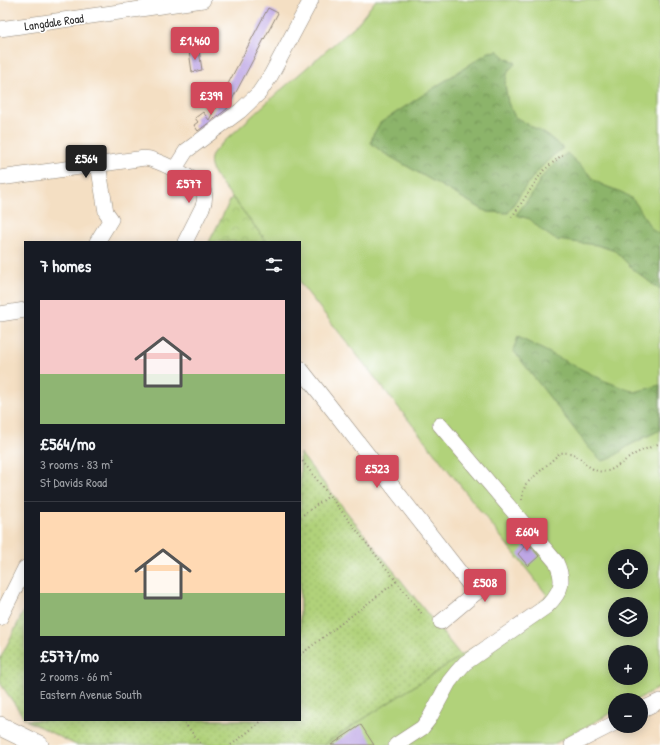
<!DOCTYPE html>
<html lang="en">
<head>
<meta charset="utf-8">
<style>
  :root { --surface:#171b24; --page:#20242c; --text:#f1f3f6; --muted:#9ea1a6; --line:#363941; --accent:#d1495b }
  body { margin:0; font-family:"Patrick Hand",sans-serif; background:var(--page); color:var(--text); height:100vh; display:flex; flex-direction:column; font-size:15px; white-space:nowrap }
  * { box-sizing:border-box; margin:0 }
  p { font-size:13px; color:var(--muted) }
  .icon { flex:none; width:22px; height:22px; fill:none; stroke:currentColor; stroke-width:2; stroke-linecap:round; stroke-linejoin:round }
  .map { position:relative; flex:1; overflow:hidden }
  .panel { position:absolute; left:24px; top:241px; width:277px; height:480px; display:flex; flex-direction:column; background:var(--surface); border-radius:0px; box-shadow:0 2px 10px #0003 }
  .panel>* { flex:none }
  .buttons { position:absolute; left:608px; top:549px; display:grid; gap:8px }
  .buttons a { display:grid; place-items:center; width:40px; height:40px; border-radius:50%; background:var(--surface); box-shadow:0 2px 10px #0003; font-size:20px }
  .price { position:absolute; translate:-50% -34px; padding:0 9px; border-radius:4px; background:var(--accent); color:#fff; font-size:13px; line-height:26px; filter:drop-shadow(0 1px 2px #0008) }
  .price::after { content:''; position:absolute; left:50%; top:24px; width:12px; height:9px; margin-left:-6px; background:inherit; clip-path:polygon(0 0,100% 0,50% 100%) }
  .price.on { background:#222; color:#fff }
  ul { padding:0; list-style:none }
  li { display:grid; align-content:center; gap:8px; height:212px; padding:0 16px }
  li+li { border-top:1px solid var(--line) }
  li span { display:grid; place-items:center; height:124px; border-radius:0px; color:#555 }
  li>.icon { margin-inline-start:auto }
  span .icon { width:72px; height:72px; fill:#fffc; stroke-width:1 }
  li b { font-size:17px }
  h2 { display:flex; justify-content:space-between; align-items:center; height:48px; padding:0 16px; font-size:17px }
  .map>svg:first-child { display:block }
</style>
</head>
<body>
<div class="map">
<svg width="660" height="745" viewBox="0 0 660 745">
  <defs>
    <pattern id="forest-crowns" width="20" height="18" patternUnits="userSpaceOnUse"><rect width="20" height="18" fill="#8cb46a"/><path d="M2 6a3 3 0 1 1 6 0M12 15a3 3 0 1 1 6 0" fill="none" stroke="#739357"/></pattern>
    <pattern id="park-crowns" width="20" height="18" patternUnits="userSpaceOnUse"><rect width="20" height="18" fill="#b1d27a"/><path d="M2 6a3 3 0 1 1 6 0M12 15a3 3 0 1 1 6 0" fill="none" stroke="#98b46a"/></pattern>
    <pattern id="garden-dots" width="8" height="8" patternUnits="userSpaceOnUse"><rect width="8" height="8" fill="#b1d27a"/><path d="M2 2h.1M6 6h.1" fill="none" stroke="#98b46a" stroke-width="1.8" stroke-linecap="round"/></pattern>
  </defs>
  <rect width="100%" height="100%" fill="#fff"/>
  <filter id="ink" filterUnits="userSpaceOnUse"><feTurbulence type="fractalNoise" baseFrequency=".025" numOctaves="2"/><feDisplacementMap in="SourceGraphic" scale="8" xChannelSelector="R" yChannelSelector="G"/><feConvolveMatrix kernelMatrix="1 2 1 2 8 2 1 2 1" color-interpolation-filters="sRGB"/></filter>
  <filter id="wash" filterUnits="userSpaceOnUse"><feTurbulence type="fractalNoise" baseFrequency=".012" numOctaves="4" result="noise"/><feDisplacementMap in="SourceGraphic" scale="16" xChannelSelector="R" yChannelSelector="G"/><feGaussianBlur stdDeviation="0.9" result="paint"/><feColorMatrix in="noise" values="0 0 0 0 0 0 0 0 0 0 0 0 0 0 0 0 0 1.4 0 .05"/><feComposite in="paint" operator="in"/></filter>
  <g filter="url(#wash)">
    <rect width="100%" height="100%" fill="#f4dfc3"/>
    <path fill="#b1d27a" stroke="#6e7e52" fill-rule="evenodd" d="M376,0H660V687L636,700H615V711L552,745H323L536,607L547,595L300,283V242H267L214,174C209,164 209,157 216,149L274,96L357,24ZM615,556H641V582H615ZM615,604H641V630H615ZM615,652H641V678H615Z"/>
    <path fill="url(#forest-crowns)" stroke="#5c704a" d="M498,51L506,58L516,63L508,71L505,84L508,103L515,117L547,135L563,148C539,165 523,189 508,213L487,212L382,152L371,143L373,135L380,123L489,52Z
      M567,153C574,160 581,166 587,172C590,175 592,179 596,181C607,189 621,189 632,199C642,208 648,231 660,234V290L633,269L615,251L597,245L556,240L540,229L530,219L516,215L530,197L542,177L554,164Z
      M518,337L605,381L635,392L660,385V430L628,446L612,458L602,461L589,448L513,350Z"/>
    <path fill="url(#park-crowns)" stroke="#6e7e52" d="M232,197L267,242H209Z"/>
    <path fill="url(#garden-dots)" stroke="#6e7e52" d="M300,453L461,656L323,745H76L26,720H300Z
      M25,609V719L0,683V659Z"/>
    <g id="blocks">
      <path fill="#bea7e5" d="M268,8L278,13L227,109L198,131L194,125L198,122L195,118L203,112L209,120Z
        M199,50L202,70L192,72L189,51Z
        M522,536L539,556L528,566L518,554L524,547L518,539Z
        M361,725L374,745H331Z"/>
    </g>
  </g>
  <g filter="url(#ink)">
    <use href="#blocks" fill-opacity="0" stroke="#908577" stroke-width="1"/>
    <g fill="none" stroke-linecap="round" stroke-linejoin="round">
      <g stroke="#908577" stroke-width="16">
        <path id="minor" d="M0,29L203,0
          M174,170L186,151L240,111L259,93L271,75L311,0
          M0,178L138,159C143,158 148,158 153,160C163,163 198,180 202,188C206,194 205,200 203,206L185,242
          M97,242L111,219L106,212L98,164
          M0,314L25,310
          M300,368L476,593
          M0,618L25,568
          M441,622L484,586
          M641,710L660,701
          M396,745L422,728L429,719L449,682L457,672L465,663L547,606C562,591 565,581 556,562L440,425
          M572,745L615,723"/>
      </g>
      <g stroke="#908577" stroke-width="20">
        <path id="major" d="M0,726L39,745"/>
      </g>
      <path stroke="#908577" stroke-width="2" stroke-dasharray="1 3" stroke-linecap="butt" d="M512,217L543,171L563,154
        M300,458L422,614
        M522,500L523,492L526,484L560,453C581,451 578,461 593,469C608,477 617,465 629,458C638,451 650,448 660,443
        M300,517L329,496
        M300,655L397,581
        M182,720L202,745
        M231,745L263,720"/>
      <use href="#minor" stroke="#fff" stroke-width="15"/>
      <use href="#major" stroke="#fff" stroke-width="19"/>
    </g>
  </g>
  <g text-anchor="middle" dominant-baseline="central" stroke-width="3" stroke-linejoin="round" paint-order="stroke">
    <g font-size="12" fill="#2b2b2b" stroke="#fff">
      <text transform="translate(54 22) rotate(-8)">Langdale Road</text>
    </g>
  </g>
</svg>
<div class="buttons">
<a><svg class="icon" aria-label="locate" viewBox="0 0 24 24"><circle cx="12" cy="12" r="6"/><path d="M12 2v4M12 18v4M2 12h4M18 12h4"/></svg></a>
<a><svg class="icon" aria-label="layers" viewBox="0 0 24 24"><path d="M12 4l9 5-9 5-9-5zM3 14l9 5 9-5"/></svg></a>
<a>+</a>
<a>−</a>
</div>
<b class="price" style="left:195px;top:61px">£1,460</b>
<b class="price" style="left:211px;top:116px">£399</b>
<b class="price on" style="left:86px;top:179px">£564</b>
<b class="price" style="left:189px;top:204px">£577</b>
<b class="price" style="left:377px;top:489px">£523</b>
<b class="price" style="left:527px;top:552px">£604</b>
<b class="price" style="left:485px;top:603px">£508</b>
<section class="panel">
<h2>7 homes<svg class="icon" aria-label="filters" viewBox="0 0 24 24"><path d="M4 7h16M4 17h16"/><circle cx="9" cy="7" r="2"/><circle cx="15" cy="17" r="2"/></svg></h2>
<ul>
<li><span style="background:linear-gradient(#f6c9c9 60%,#8fb573 0)"><svg class="icon" aria-label="home" viewBox="0 0 24 24"><path d="M3 11l9-7 9 7M6 9v11h12V9"/></svg></span><div><b>£564/mo</b><p>3 rooms · 83 m²</p><p>St Davids Road</p></div></li>
<li><span style="background:linear-gradient(#ffd9b3 65%,#8fb573 0)"><svg class="icon" aria-label="home" viewBox="0 0 24 24"><path d="M3 11l9-7 9 7M6 9v11h12V9"/></svg></span><div><b>£577/mo</b><p>2 rooms · 66 m²</p><p>Eastern Avenue South</p></div></li>
</ul>
</section>
</div>
</body>
</html>
